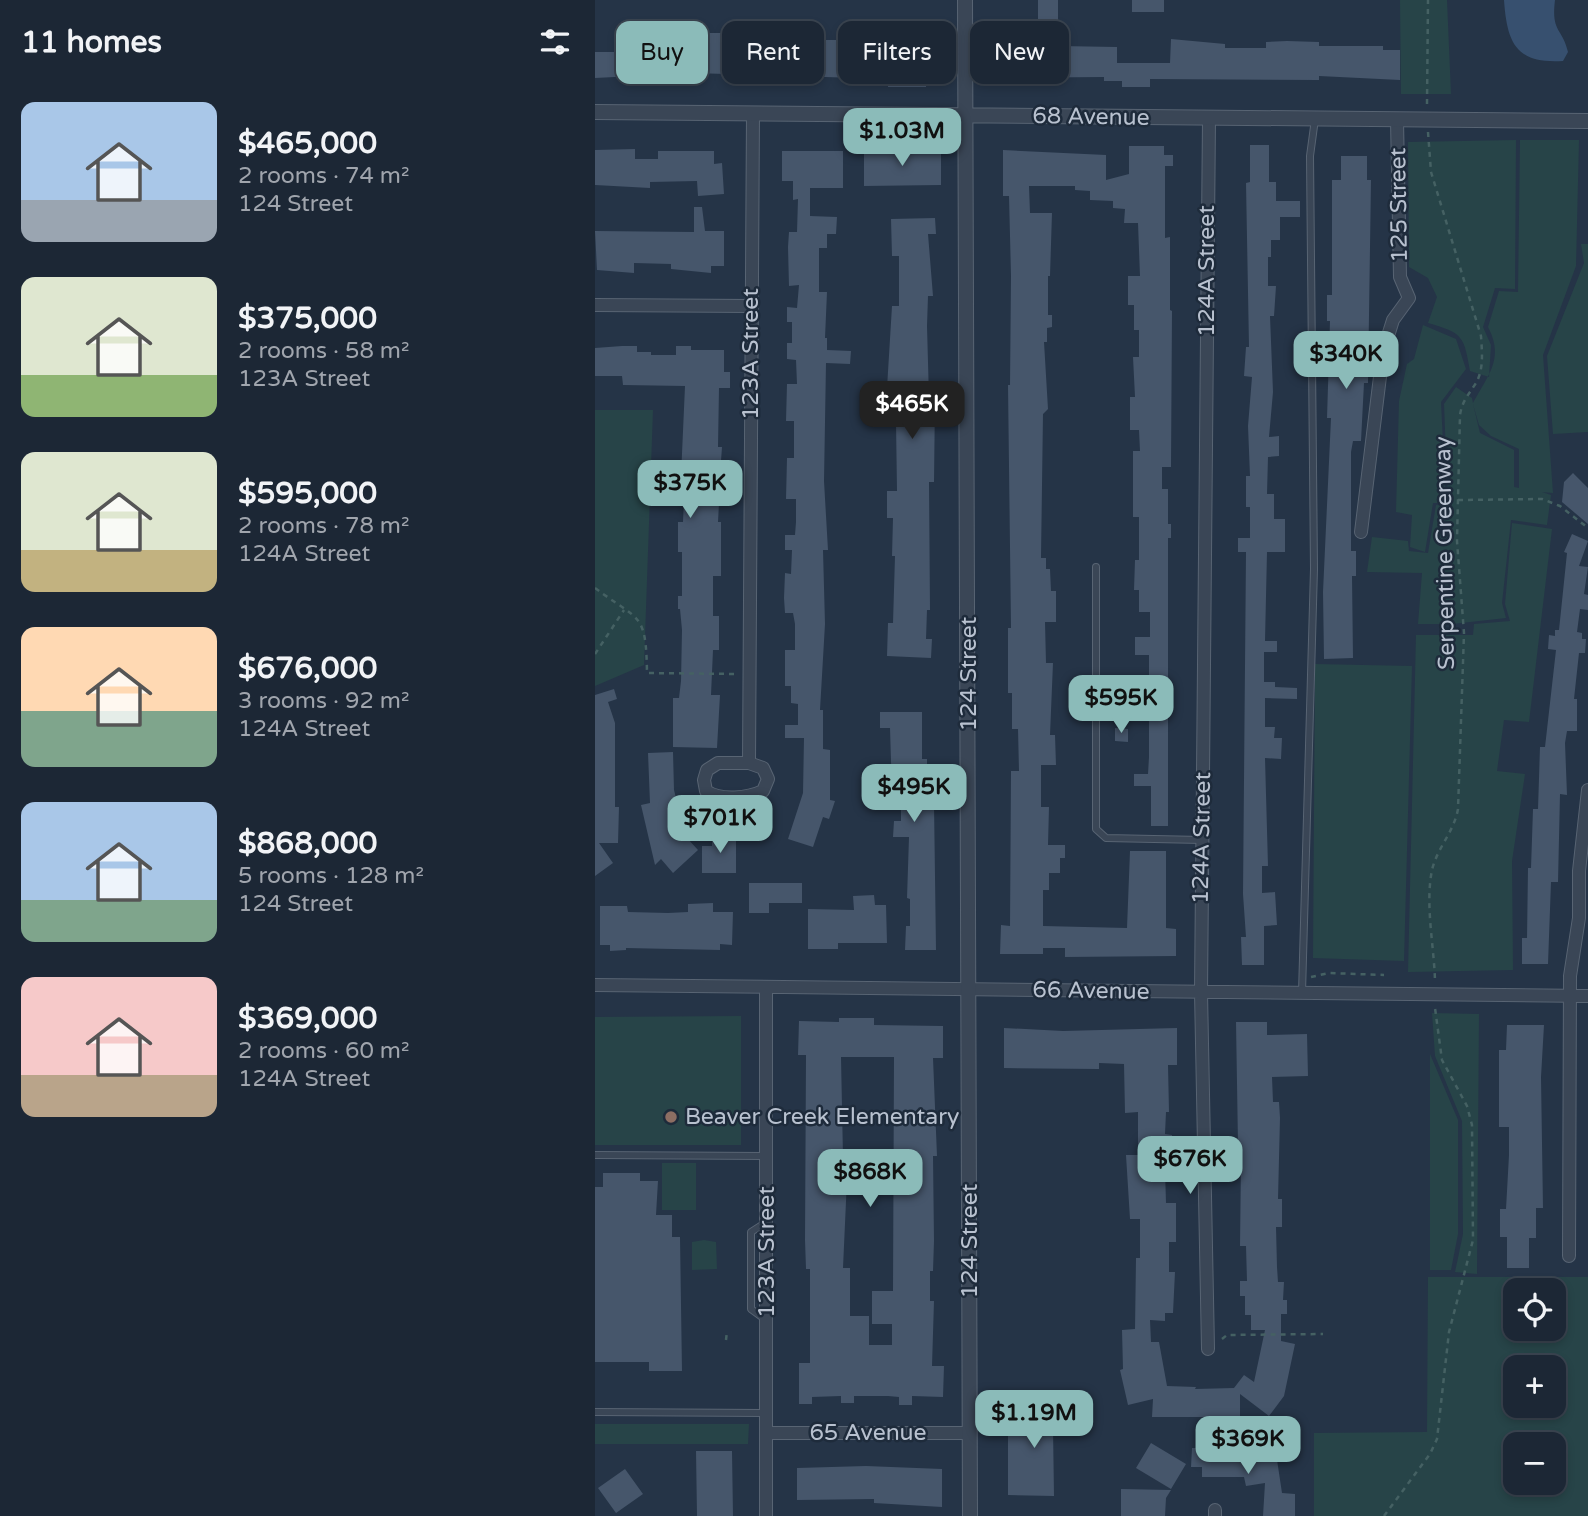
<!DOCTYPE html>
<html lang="en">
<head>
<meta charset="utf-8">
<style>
  :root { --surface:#1c2735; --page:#293341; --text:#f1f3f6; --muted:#a0a5ad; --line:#3a4450; --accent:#8bbbb9 }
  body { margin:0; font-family:"Varela Round",sans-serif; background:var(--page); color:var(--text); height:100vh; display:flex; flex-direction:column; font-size:26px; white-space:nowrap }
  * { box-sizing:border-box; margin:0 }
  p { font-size:23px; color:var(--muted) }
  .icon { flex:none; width:38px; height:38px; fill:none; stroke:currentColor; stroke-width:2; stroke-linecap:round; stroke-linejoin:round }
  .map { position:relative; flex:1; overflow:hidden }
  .side { display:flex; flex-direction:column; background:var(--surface); width:595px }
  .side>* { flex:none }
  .top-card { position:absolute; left:21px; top:21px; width:665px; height:63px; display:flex; gap:14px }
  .fabs { position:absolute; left:908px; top:1278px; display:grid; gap:14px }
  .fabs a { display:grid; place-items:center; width:63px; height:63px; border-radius:14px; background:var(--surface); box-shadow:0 4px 10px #0003,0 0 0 2px var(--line); font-size:35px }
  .price { position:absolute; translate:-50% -60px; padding:0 16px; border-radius:14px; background:var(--accent); color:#111; font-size:23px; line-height:46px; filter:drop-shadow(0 2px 4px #0008) }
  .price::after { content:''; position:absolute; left:50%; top:42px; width:21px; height:16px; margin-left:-10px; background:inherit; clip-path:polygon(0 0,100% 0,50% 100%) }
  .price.on { background:#222; color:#fff }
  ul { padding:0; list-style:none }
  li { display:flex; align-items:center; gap:21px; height:175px; padding:0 21px }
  li span { display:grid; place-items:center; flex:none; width:196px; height:140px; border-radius:14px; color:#555 }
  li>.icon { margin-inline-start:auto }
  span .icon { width:84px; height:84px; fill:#fffc; stroke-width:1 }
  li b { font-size:30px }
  h2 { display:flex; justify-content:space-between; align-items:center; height:84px; padding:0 21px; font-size:30px }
  .pill { padding:0 24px; border-radius:14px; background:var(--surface); box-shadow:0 4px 10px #0003,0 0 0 2px var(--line); font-size:24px; line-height:63px }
  .pill.on { background:var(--accent); color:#111 }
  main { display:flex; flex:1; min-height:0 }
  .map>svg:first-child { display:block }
</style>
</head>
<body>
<main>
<section class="side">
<h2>11 homes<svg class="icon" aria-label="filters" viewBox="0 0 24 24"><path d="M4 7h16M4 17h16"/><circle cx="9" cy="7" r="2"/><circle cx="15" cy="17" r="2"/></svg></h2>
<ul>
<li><span style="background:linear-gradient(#a9c7e8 70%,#9aa5b1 0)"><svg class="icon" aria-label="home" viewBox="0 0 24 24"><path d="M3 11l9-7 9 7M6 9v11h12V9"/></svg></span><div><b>$465,000</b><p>2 rooms · 74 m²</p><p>124 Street</p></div></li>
<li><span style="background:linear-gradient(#dfe7d0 70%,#8fb573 0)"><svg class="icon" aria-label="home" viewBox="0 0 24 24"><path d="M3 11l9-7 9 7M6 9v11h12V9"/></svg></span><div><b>$375,000</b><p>2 rooms · 58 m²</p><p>123A Street</p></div></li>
<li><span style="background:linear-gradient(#dfe7d0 70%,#c2b280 0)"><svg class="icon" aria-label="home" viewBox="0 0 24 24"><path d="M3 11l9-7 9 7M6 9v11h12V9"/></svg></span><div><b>$595,000</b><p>2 rooms · 78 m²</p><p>124A Street</p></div></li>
<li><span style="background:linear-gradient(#ffd9b3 60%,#7fa58c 0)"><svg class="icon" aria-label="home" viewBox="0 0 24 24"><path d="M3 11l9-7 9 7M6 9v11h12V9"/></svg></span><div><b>$676,000</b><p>3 rooms · 92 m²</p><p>124A Street</p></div></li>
<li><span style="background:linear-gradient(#a9c7e8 70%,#7fa58c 0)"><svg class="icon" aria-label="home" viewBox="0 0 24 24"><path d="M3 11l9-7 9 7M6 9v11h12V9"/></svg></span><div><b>$868,000</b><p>5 rooms · 128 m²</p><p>124 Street</p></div></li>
<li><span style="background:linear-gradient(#f6c9c9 70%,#b9a48a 0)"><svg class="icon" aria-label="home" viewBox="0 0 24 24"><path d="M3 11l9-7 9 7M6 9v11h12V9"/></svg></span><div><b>$369,000</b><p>2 rooms · 60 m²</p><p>124A Street</p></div></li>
</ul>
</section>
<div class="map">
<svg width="993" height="1516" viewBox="0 0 993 1516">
  <rect width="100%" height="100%" fill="#253447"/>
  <path fill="#274448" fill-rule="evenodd" d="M805,0H852L856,94H806Z
    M921,140L920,289L900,288L888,327L896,345L894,377L875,371C869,336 868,333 833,323L842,297L833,278L814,267L813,142Z
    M925,140H984L981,266L948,355L958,493L947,492L956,495L952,525L916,520L907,603L911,618L857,624H823L827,573L772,572L777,537L813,541L814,551L833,553L841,505L853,506L849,404L861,387L877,398L878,403C892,376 910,359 893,327L904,291L923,292ZM878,404L884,425L896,436L924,449V488L919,487V450L885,433Z
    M986,244H993V432L958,434L952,356L989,263Z
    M828,325L861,339L871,369L846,402L851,503H838L830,552L815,547L817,515L801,512L804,401L812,364L819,359Z
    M0,410H58L49,665L0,686Z
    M917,523L957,529L934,722L909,720L902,771L930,774L917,861L918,970L813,972L821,635H878L879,624L915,621L910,604Z
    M720,664L817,666L809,961L718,958Z
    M837,1013L884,1014L882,1274L860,1272L868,1234L867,1121L840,1056Z
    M146,1016V1145H0V1017Z
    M835,1054L863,1120V1234L856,1270H835Z
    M67,1163H101V1210H67Z
    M109,1240L121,1242L122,1269L97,1270V1242Z
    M833,1277H993V1516H719V1433L832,1432ZM920,1290H959V1328H920ZM920,1367H959V1405H920ZM920,1444H959V1482H920Z
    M0,1424H154L153,1444H0Z"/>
  <path fill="#37506f" d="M909,0H960C956,33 967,27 973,52L968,61C921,64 912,43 909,0Z"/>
  <path fill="#46566b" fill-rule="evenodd" d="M443,0H463V25H443Z
    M537,0H569V12H537Z
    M310,25H336L338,70H331V87H293L294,40H300V34H310Z
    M109,33H131V53H152V35H182V40H263L262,78L99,73L0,78V52H30V34H47V40L70,39L109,38Z
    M576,39L630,44V48H671V42L692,41L724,42V46H788V50H805V80L724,76V80L555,79V87H527V81H509V77L404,78L405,45L522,47V63H575Z
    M655,145H674V182H681V201H705V217H685V240H676V257H673V286H681L679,316H675L678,392L674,437L684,436V456L673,457L672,494H679V519H690V552H672L670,641H682V652H669V682H680V687L702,688V699L670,698V727H680L679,738H687L686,759L670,758L673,866H667V893L680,892L682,925L669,926V965H647L646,937H651L648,894L651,552H643V538H655V507H651V476H655L653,426L657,377L649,376L651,347H654L651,183L655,182Z
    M534,146H569V155H578V166H570V238L575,237V310L577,311L576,467H567V489H573V524H576V538H573V826H556V786H539V774H553L554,757V655H540V637H555V612H544V590H539L540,560H544V517H538V451H545L544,430H535V397H540L538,357H544V330H539V305H533V276H545L543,223H529L530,209L518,208V201L495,200V191L480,190V186H434L435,213H457L455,276H453V315H457V327L452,328V342H449L453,409L448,414L446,558H451V569H455L456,591H461V622H450L451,663H458L455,735H460L461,765H446V807H454L453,845H470V858H465V873H454V890H448V926L532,928L535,851H571V928L581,929V956L470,957V948H448V954H405L406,925L415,926L416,771H424L423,729H417V693H413V628H416L413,385H415L416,276L414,196H408V150L511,155V180L534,174Z
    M40,149V159H63V151H119V164L127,163L129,194L103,196L102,181L55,182V188L0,185V150Z
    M187,151H248V188H215V216L242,217L241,234H232V248H224V292H232L230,338H232V350L256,351L255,364L231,363L229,481L233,550H228L230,624L225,710H228V749L235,750V800L240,801L234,819L228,817L218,847L193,839L208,793L209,738H190V725H203V704L196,703V686H190V650H200V624L198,613H190L189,598L190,573L196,574L197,550H190V535H200L201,522V499H191L192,458H199V421H191L192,384H202L201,360L192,359V343H197V322H192V307L202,308L204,285L194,286L193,247L194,232H202L203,199L198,200V181H187Z
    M346,151V185L269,186V152Z
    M746,156H772V180H776L773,383H769L766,441H758L756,452V551H761V576H757L758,658L729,659L728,592L736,418H732L735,321H732V295H737V180H746Z
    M99,207H107L110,231H129V266H116V273L76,269V264L39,263V273L2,270L0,231L99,232Z
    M340,218L341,234H333L338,296H333L332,326L334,398L340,399L339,482H334L335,610H332L331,639H337L336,658L292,656L293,623H298L300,556H297L298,518H292V491H302L301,422L311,423L312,388H292L297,306H304V256H297L296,219Z
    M27,346H42V352H56V355H81V346H96V350H129V372H135V388H124L123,447H127L126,461H116V484L125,485L123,522H126V576H118V616H124V650H118L116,695H125L122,748L78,747V698H84L86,681L87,630L85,609H83V596H87V552H83V522H88L90,476H86L90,386L28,385L27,376H0V348Z
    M978,473L993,488V524L967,502L969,482Z
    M977,534L993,541L984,566L993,567L989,594L993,595V610L985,609L982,632L987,633V639H991L990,653H984L979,699H982V731H972L970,743L972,795L965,794L963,882H956L953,964H927V938H932L933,868H936L938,809H943L945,747H950L961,650L953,649L954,635L960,636V630H964L972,553L969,552Z
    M19,689L22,699L13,702L20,723V807H24L23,843H4L18,863L0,876V695Z
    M285,712H327V759H332V803H339L341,950H310L311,926H315V899L312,898L314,837H298L299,821H306V793L297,794L295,728H285Z
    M520,728L533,729V742L520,741Z
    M78,752L79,790L87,822L82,827L103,850L78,873L66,859L60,865L46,805L55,803L53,753Z
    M126,833H141V873H107V846H117V838H126Z
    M154,883H207V903H174V913H154Z
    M279,895L280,905H291L292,943H243V949H213V909L259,910L258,896Z
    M118,903V912H138L137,945L125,944V950L31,948V950L15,951V945H5V906H32L33,912L73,913L93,912V904Z
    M244,1018H279V1025L348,1026V1058H338L342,1156H338L339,1241L338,1271H335V1301H339L337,1366H349L348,1397L317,1396V1405H304V1397L293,1396H259V1403H246V1396L217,1397V1404H204V1363H215V1269H211L210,1240L211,1055H203L204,1021L244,1022ZM246,1057H299L298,1291H277V1324H297V1345H274V1316H255V1268H248L253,1157H248Z
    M641,1022H672V1035L712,1034L713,1076L677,1077L678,1102H684L685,1118L683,1199H687V1227H681L682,1267L683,1282H689L688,1300H692V1314H686V1341L700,1344L689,1396L674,1416L645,1394V1417H557L558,1399L533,1405L525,1370L528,1369L527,1330L540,1329L541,1258H545V1219H535L531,1155H543V1112L530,1113L529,1064L504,1063V1069L409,1068V1028L468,1031L582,1028V1065H573L574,1112H571L570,1134L577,1135V1169H570L571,1203H581V1242H574V1272H580L578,1313H570V1321L555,1320L556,1342H564L572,1386L601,1387L600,1389L639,1388L649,1375L659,1382L670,1330H656V1315H650V1296H645V1281H652L651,1246H645L646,1160H636V1146L643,1145Z
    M912,1025H949L946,1077L948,1208H941V1238H934V1268H912V1237H905V1209H911L914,1155V1127H904V1050H911Z
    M8,1173H45V1181H63L61,1215H77V1237H85L87,1371H54V1362H0V1187H8Z
    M424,1404L471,1405L470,1427H458L459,1496L413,1495V1431H424Z
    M556,1443L591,1464L576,1489L541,1468Z
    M597,1448H640V1459L681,1453L687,1493L700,1494V1516H668L670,1483L651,1486L649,1477H607V1467H596Z
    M101,1451H137L138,1516H102Z
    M271,1466L347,1469V1507L279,1503V1499L202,1500V1468Z
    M30,1469L48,1494L21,1513L3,1488Z
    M526,1489L576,1490L571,1498L570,1516H526Z"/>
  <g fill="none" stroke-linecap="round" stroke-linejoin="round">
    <g stroke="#586473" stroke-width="8">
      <path id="service" d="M501,567V829L511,838L607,840
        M707,993L719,569L715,156L720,119
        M0,1155L171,1156
        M170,1223L156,1232V1309L171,1320
        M0,1412L172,1413"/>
    </g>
    <g stroke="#586473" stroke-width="14">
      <path id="minor" d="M0,305L156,306
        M766,532L788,352L798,320L814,298L805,277L802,120
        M123,763H154L168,768L173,779L168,791C153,798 126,801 111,791L109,780L112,770Z
        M154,763L158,114
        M0,985L993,996
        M171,987V1516
        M974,1256L975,976L984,918V871L993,790
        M613,1349L606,992L614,118
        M172,1433H375
        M620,1516V1510"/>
    </g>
    <g stroke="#586473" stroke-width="16">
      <path id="tertiary" d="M370,0L375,1516
        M0,112L993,121"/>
    </g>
    <path stroke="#456163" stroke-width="2.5" stroke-dasharray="5 5" stroke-linecap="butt" d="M832,104L833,0
      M833,132L836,172L886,336C887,352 889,369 881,383C874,394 867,401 865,415L862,541L869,633L863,809C859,832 842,848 837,870C830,905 839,945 840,981
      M863,500L947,499L965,506L993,528
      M0,588C45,622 51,611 52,673L141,674
      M0,654L29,610
      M716,977L734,973L789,975
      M627,1339L632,1335L728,1334
      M131,1340L132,1331
      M789,1516L835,1454L842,1439L854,1332L878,1240L877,1125L872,1106L847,1060L840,1008"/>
    <use href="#service" stroke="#3a4656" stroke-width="6"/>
    <use href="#minor" stroke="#3a4656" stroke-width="12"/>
    <use href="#tertiary" stroke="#3a4656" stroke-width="14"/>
  </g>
  <circle fill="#8d6e63" stroke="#1e2b3b" stroke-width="2.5" cx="76" cy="1117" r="7"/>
  <g text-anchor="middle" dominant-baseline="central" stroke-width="5" stroke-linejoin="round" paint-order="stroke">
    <g font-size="23" fill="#b8c1cf" stroke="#1e2b3b">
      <text transform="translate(496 117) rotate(1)">68 Avenue</text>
      <text transform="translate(804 205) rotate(-91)">125 Street</text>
      <text transform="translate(612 271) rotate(-90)">124A Street</text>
      <text transform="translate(156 354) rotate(-90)">123A Street</text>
      <text transform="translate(850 553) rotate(-91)">Serpentine Greenway</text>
      <text transform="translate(374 674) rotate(-90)">124 Street</text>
      <text transform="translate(607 838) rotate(-89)">124A Street</text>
      <text transform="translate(496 991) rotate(1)">66 Avenue</text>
      <text transform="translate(375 1241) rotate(-90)">124 Street</text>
      <text transform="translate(172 1252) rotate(-90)">123A Street</text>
      <text x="273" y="1433">65 Avenue</text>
    </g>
    <g font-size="23" fill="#b8c1cf" stroke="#1e2b3b" text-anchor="start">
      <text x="90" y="1117">Beaver Creek Elementary</text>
    </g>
  </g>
</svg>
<div class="fabs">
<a><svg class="icon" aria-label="locate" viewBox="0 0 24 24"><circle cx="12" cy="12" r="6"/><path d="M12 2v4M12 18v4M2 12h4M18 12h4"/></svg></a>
<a>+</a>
<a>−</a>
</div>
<b class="price" style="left:307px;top:168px">$1.03M</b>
<b class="price" style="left:751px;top:391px">$340K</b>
<b class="price on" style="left:317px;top:441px">$465K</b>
<b class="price" style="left:95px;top:520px">$375K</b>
<b class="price" style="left:526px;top:735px">$595K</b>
<b class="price" style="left:319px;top:824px">$495K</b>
<b class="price" style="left:125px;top:855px">$701K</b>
<b class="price" style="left:595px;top:1196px">$676K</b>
<b class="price" style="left:275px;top:1209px">$868K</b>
<b class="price" style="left:439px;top:1450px">$1.19M</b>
<b class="price" style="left:653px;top:1476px">$369K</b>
<div class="top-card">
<a class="pill on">Buy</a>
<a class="pill">Rent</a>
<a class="pill">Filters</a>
<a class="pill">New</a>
</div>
</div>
</main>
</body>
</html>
